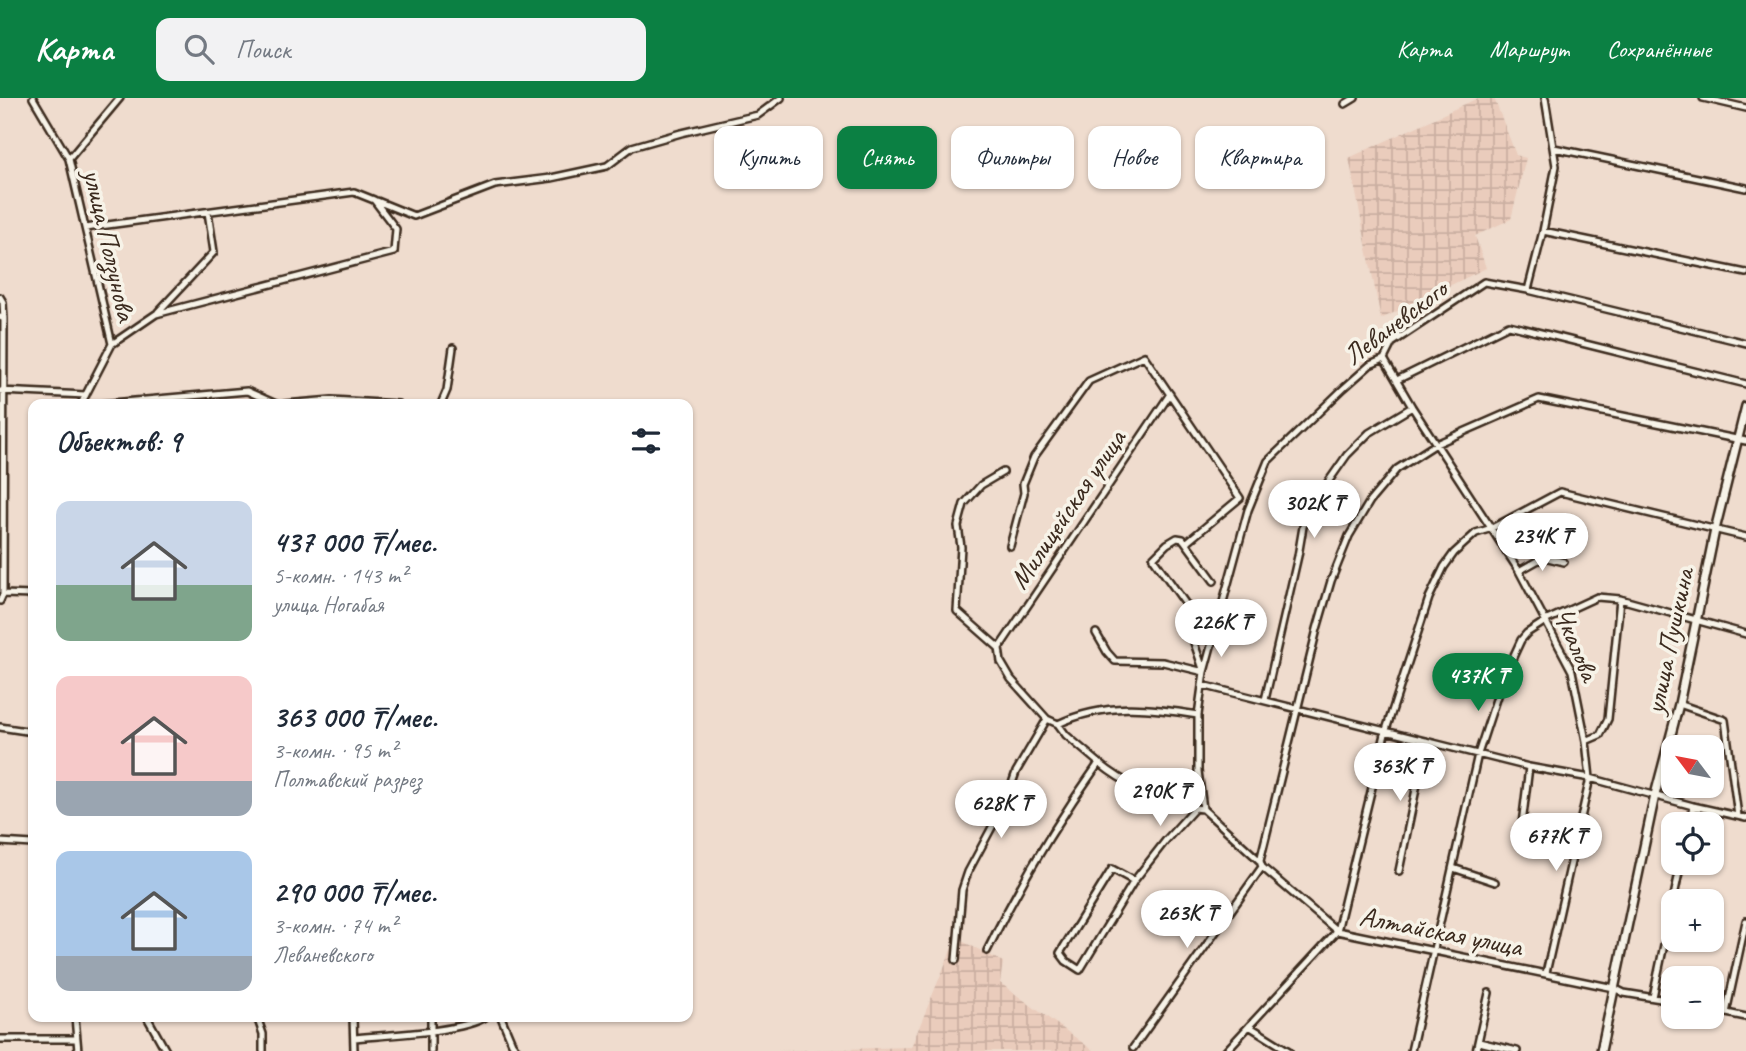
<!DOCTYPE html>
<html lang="ru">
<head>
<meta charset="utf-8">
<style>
  :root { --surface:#fff; --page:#f2f2f3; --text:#1f2937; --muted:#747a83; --accent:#0b8043 }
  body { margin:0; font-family:Caveat,sans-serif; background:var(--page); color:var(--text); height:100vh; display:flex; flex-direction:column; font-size:26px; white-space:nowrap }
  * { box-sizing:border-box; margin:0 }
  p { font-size:23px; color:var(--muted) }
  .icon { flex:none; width:38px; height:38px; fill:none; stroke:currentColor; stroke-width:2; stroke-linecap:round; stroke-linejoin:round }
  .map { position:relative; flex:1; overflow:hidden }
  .sheet { position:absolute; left:28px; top:301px; width:665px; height:623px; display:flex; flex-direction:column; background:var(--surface); border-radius:14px; box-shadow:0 2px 5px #0004 }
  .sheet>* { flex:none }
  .banner { position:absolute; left:714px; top:28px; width:665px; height:63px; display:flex; gap:14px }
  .needle { width:46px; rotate:302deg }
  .buttons { position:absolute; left:1661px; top:637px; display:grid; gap:14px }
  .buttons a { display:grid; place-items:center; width:63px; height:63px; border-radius:14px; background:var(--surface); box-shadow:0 2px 5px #0004; font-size:35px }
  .price { position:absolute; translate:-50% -60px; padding:0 16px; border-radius:24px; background:#fff; color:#222; font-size:23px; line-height:46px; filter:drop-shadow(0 2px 4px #0008) }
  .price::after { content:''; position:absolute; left:50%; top:42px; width:21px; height:16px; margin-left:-10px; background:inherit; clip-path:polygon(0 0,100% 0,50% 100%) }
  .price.selected { background:var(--accent); color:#fff }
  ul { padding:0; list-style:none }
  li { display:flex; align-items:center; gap:21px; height:175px; padding:0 28px }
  li span { display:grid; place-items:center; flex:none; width:196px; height:140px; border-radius:14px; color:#555 }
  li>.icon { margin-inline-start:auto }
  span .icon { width:84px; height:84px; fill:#fffc; stroke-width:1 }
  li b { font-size:30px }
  h2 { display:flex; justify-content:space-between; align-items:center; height:84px; padding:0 28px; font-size:30px }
  .chip { padding:0 24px; border-radius:14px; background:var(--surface); box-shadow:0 2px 5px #0004; font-size:24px; line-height:63px }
  .chip.selected { background:var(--accent); color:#fff }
  header { display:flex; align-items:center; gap:42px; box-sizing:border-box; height:98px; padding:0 35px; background:var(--accent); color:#fff }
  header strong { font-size:33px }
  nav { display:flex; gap:38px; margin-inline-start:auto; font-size:24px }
  .search { width:490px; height:63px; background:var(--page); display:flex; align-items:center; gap:18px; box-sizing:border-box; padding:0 24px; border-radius:14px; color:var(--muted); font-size:26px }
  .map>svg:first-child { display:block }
</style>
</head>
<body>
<header>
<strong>Карта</strong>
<div class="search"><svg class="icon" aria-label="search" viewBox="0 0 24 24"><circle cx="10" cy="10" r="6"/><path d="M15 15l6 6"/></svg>Поиск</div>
<nav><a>Карта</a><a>Маршрут</a><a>Сохранённые</a></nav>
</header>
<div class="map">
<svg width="1746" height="953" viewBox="0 0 1746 953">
  <defs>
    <pattern id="industrial-grid" width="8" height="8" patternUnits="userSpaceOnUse" patternTransform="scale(1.75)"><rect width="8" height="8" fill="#eaccbc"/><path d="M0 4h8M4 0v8" fill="none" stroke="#caafa1"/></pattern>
  </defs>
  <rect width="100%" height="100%" fill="#efdcce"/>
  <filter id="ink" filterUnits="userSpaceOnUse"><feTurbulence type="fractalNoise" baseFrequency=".0143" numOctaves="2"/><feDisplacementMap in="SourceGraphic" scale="14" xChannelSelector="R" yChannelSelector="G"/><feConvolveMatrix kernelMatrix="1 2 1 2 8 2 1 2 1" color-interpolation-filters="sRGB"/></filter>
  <g filter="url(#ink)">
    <path fill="url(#industrial-grid)" d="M1478,0H1494L1516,57L1526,60L1511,121L1475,138L1486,170L1381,221L1349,60Z
      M956,840L1003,864L1000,885L1094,953H778L911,949Z"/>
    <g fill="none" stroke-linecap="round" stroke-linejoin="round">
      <g stroke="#3b2a1e" stroke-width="10">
        <path id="minor" d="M33,0L69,61L112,246L81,306
          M1703,0L1746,10
          M1345,6L1355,0
          M1554,50L1746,90
          M69,61L120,0
          M377,103L414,118L495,87L551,80L607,68L632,49L681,35L758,17L781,0
          M85,130L354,94L374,102L396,131L394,154L156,216L112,246
          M1543,133L1746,175
          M1528,192L1543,133L1556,68L1545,0
          M0,199L3,204L4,221
          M158,214L214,154L208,114
          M0,219L4,221L3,496L0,503
          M1384,261L1412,309L1519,473L1572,573L1586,643L1590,680L1546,875
          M1397,282L1509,227L1746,286
          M0,293L86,297
          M101,306L247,293L276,306
          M285,306L332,302L398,306
          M441,306L447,292L453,250
          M1003,374L981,387L964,406L958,428L961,449L957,513L999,550L1001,564L1011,581L1047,621L1058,626C1105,604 1149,609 1198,617
          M1010,448L1024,395L1023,386L1034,359L1089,283L1144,258L1240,400L1186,445L1214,483
          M1519,473L1544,459L1564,464
          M3,496L33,497
          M1096,535L1107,554L1115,563L1163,564L1204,574L1191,536L1190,512L1153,460L1167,446L1177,440L1183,441L1186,445
          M999,550L1170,296
          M1202,587L1529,669L1590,680L1693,708L1746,720
          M1265,602L1298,458L1305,417L1347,357L1369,335L1412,309
          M1679,606L1725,622L1738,718
          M1058,626L1066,637L1099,665
          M0,629L33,634
          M1586,643L1600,637L1608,621L1620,501
          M1203,711L1198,673V617L1204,574L1248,412L1268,363L1344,290L1370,267L1384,261L1392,245L1484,184L1528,192L1746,245
          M1203,711L1260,763L1262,769L1337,833L1614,890L1624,895L1673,903
          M1522,726L1529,669
          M1689,726L1693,708
          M0,744L33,746
          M1260,763L1317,531L1331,483L1349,438L1370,403L1397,371L1436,346L1539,301L1746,343
          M1453,770L1495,784
          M1399,773L1426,643
          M1134,783L1112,771L1060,855L1066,863L1080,872L1134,783L1166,742L1195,710L1203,711
          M1673,803L1681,765
          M987,853C1019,787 1056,725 1099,665C1132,692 1156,697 1195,710
          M956,862L962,792L968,774L1006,703L1016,674L1047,621
          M1653,899L1673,804
          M1712,912L1746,919
          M1726,915L1746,823
          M75,919L78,953
          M147,919L166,953
          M257,919L263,936V953
          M353,919L354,953
          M501,919L512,945L518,953
          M1249,928L1289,953
          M354,940C384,937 463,934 485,919
          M0,941H76
          M1479,944L1517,953
          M1133,950L1262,769
          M431,953V919
          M1226,953L1337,833L1386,632L1429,500L1444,469L1454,455L1476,435L1492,430L1560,394L1746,439
          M1411,953L1478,656L1502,583L1521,542L1527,535L1547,522L1597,499L1620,501L1746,536
          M1476,953L1489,895"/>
      </g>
      <g stroke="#3b2a1e" stroke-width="12">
        <path id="tertiary" d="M1601,953L1655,697L1679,606L1715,432L1746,308"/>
      </g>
      <use href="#minor" stroke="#f7f3e8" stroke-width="5"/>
      <use href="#tertiary" stroke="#f7f3e8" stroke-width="7"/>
    </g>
  </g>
  <g text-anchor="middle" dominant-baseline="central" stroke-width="7" stroke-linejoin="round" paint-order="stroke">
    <g font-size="28" fill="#3b2a1e" stroke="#f7f3e8">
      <text transform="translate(110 147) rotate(77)">улица Ползунова</text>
      <text transform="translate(1395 224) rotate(-37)">Леваневского</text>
      <text transform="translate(1067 411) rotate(-56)">Милицейская улица</text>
      <text transform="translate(1669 543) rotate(-78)">улица Пушкина</text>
      <text transform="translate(1577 546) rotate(67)">Чкалова</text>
      <text transform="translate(1441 833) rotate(11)">Алтайская улица</text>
    </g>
  </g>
</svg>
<div class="buttons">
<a><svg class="needle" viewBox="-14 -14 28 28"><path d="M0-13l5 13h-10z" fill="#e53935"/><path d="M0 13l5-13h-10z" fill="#747a83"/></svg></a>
<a><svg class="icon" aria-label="locate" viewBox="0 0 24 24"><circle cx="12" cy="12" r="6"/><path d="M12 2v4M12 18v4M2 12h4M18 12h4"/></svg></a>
<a>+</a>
<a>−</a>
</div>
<b class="price" style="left:1314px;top:442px">302K ₸</b>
<b class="price" style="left:1542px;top:475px">234K ₸</b>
<b class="price" style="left:1221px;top:561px">226K ₸</b>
<b class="price selected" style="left:1478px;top:615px">437K ₸</b>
<b class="price" style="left:1400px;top:705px">363K ₸</b>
<b class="price" style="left:1160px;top:730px">290K ₸</b>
<b class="price" style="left:1001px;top:742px">628K ₸</b>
<b class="price" style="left:1556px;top:775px">677K ₸</b>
<b class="price" style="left:1187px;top:852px">263K ₸</b>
<div class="banner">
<a class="chip">Купить</a>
<a class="chip selected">Снять</a>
<a class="chip">Фильтры</a>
<a class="chip">Новое</a>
<a class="chip">Квартира</a>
</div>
<section class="sheet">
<h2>Объектов: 9<svg class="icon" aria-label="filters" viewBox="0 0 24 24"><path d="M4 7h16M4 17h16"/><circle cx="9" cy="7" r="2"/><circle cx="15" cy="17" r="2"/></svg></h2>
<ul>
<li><span style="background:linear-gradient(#c9d6e8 60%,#7fa58c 0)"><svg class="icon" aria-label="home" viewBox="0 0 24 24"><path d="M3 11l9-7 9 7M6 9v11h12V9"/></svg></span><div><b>437 000 ₸/мес.</b><p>5-комн. · 143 m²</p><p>улица Ногабая</p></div></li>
<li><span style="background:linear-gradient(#f6c9c9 75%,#9aa5b1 0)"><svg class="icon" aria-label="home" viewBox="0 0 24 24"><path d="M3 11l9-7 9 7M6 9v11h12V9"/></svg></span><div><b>363 000 ₸/мес.</b><p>3-комн. · 95 m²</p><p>Полтавский разрез</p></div></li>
<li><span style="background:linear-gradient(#a9c7e8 75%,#9aa5b1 0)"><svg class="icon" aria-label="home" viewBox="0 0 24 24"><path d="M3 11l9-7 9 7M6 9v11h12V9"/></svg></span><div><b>290 000 ₸/мес.</b><p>3-комн. · 74 m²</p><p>Леваневского</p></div></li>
</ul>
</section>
</div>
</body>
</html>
